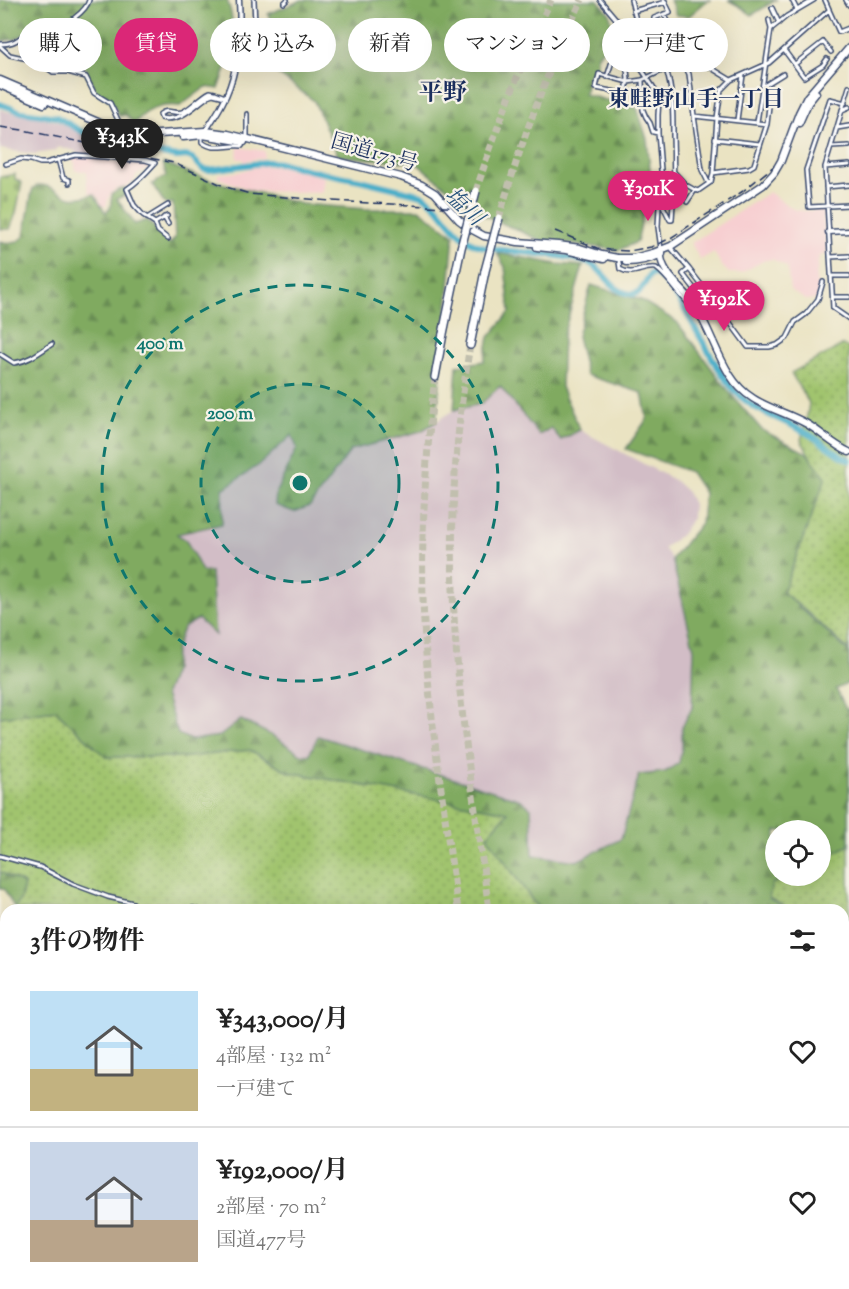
<!DOCTYPE html>
<html lang="ja">
<head>
<meta charset="utf-8">
<style>
  :root { --surface:#fff; --page:#f6f6f6; --text:#222; --muted:#767676; --line:#e0e0e0; --accent:#db2777 }
  body { margin:0; font-family:"Sorts Mill Goudy","Noto Serif JP",serif; background:var(--page); color:var(--text); height:100vh; display:flex; flex-direction:column; font-size:22px; white-space:nowrap }
  * { box-sizing:border-box; margin:0 }
  p { font-size:20px; color:var(--muted) }
  .icon { flex:none; width:33px; height:33px; fill:none; stroke:currentColor; stroke-width:2; stroke-linecap:round; stroke-linejoin:round }
  .map { position:relative; flex:1; overflow:hidden }
  .drawer { position:absolute; left:0px; top:904px; width:849px; height:386px; display:flex; flex-direction:column; background:var(--surface); border-radius:18px 18px 0 0; box-shadow:0 6px 24px #0002 }
  .drawer>* { flex:none }
  .guide { position:absolute; left:18px; top:18px; width:813px; height:54px; display:flex; gap:12px }
  .tools { position:absolute; left:765px; top:820px; display:grid; gap:12px }
  .tools a { display:grid; place-items:center; width:66px; height:66px; border-radius:50%; background:var(--surface); box-shadow:0 6px 24px #0002; font-size:30px }
  .price { position:absolute; translate:-50% -51px; padding:0 14px; border-radius:21px; background:var(--accent); color:#fff; font-size:20px; line-height:39px; filter:drop-shadow(0 2px 3px #0008) }
  .price::after { content:''; position:absolute; left:50%; top:36px; width:18px; height:14px; margin-left:-9px; background:inherit; clip-path:polygon(0 0,100% 0,50% 100%) }
  .price.on { background:#222; color:#fff }
  ul { padding:0; list-style:none }
  li { display:flex; align-items:center; gap:18px; height:150px; padding:0 30px }
  li+li { border-top:2px solid var(--line) }
  li span { display:grid; place-items:center; flex:none; width:168px; height:120px; border-radius:0px; color:#555 }
  li>.icon { margin-inline-start:auto }
  span .icon { width:72px; height:72px; fill:#fffc; stroke-width:1 }
  li b { font-size:26px }
  h2 { display:flex; justify-content:space-between; align-items:center; height:72px; padding:0 30px; font-size:26px }
  .chip { padding:0 21px; border-radius:27px; background:var(--surface); box-shadow:0 6px 24px #0002; font-size:21px; line-height:54px }
  .chip.on { background:var(--accent); color:#fff }
  .map>svg:first-child { display:block }
</style>
</head>
<body>
<div class="map">
<svg width="849" height="1289" viewBox="0 0 849 1289">
  <defs>
    <pattern id="grass-dots" width="8" height="8" patternUnits="userSpaceOnUse" patternTransform="scale(1.5)"><rect width="8" height="8" fill="#a1c46e"/><path d="M2 2h.1M6 6h.1" fill="none" stroke="#82a05e" stroke-width="1.8" stroke-linecap="round"/></pattern>
    <pattern id="forest-firs" width="22" height="20" patternUnits="userSpaceOnUse" patternTransform="scale(1.5)"><rect width="22" height="20" fill="#80aa61"/><path d="M5 1l3.5 6h-7zM16 11l3.5 6h-7z" fill="#688b53"/></pattern>
    <pattern id="cemetery-stones" width="16" height="16" patternUnits="userSpaceOnUse" patternTransform="scale(1.5)"><rect width="16" height="16" fill="#a1c46e"/><path d="M2 7V4a2 2 0 0 1 4 0v3zM10 15v-3a2 2 0 0 1 4 0v3z" fill="#82a05e"/></pattern>
  </defs>
  <rect width="100%" height="100%" fill="#f7f3e8"/>
  <filter id="ink" filterUnits="userSpaceOnUse"><feTurbulence type="fractalNoise" baseFrequency=".0167" numOctaves="2"/><feDisplacementMap in="SourceGraphic" scale="12" xChannelSelector="R" yChannelSelector="G"/><feConvolveMatrix kernelMatrix="1 2 1 2 8 2 1 2 1" color-interpolation-filters="sRGB"/></filter>
  <filter id="wash" filterUnits="userSpaceOnUse"><feTurbulence type="fractalNoise" baseFrequency=".008" numOctaves="4" result="noise"/><feDisplacementMap in="SourceGraphic" scale="24" xChannelSelector="R" yChannelSelector="G"/><feGaussianBlur stdDeviation="1.35" result="paint"/><feColorMatrix in="noise" values="0 0 0 0 0 0 0 0 0 0 0 0 0 0 0 0 0 1.4 0 .05"/><feComposite in="paint" operator="in"/></filter>
  <g filter="url(#wash)">
    <rect width="100%" height="100%" fill="#eae3c2"/>
    <path fill="#f7cfd1" d="M238,147L265,151L264,158L249,160L244,162V159H237Z
      M78,156L102,158L106,160L130,162L134,161L153,164L146,170L135,176V180L126,187L116,189L110,194L106,207L99,204L100,200L95,194L89,193L87,185V171H75V163L70,157Z
      M263,166L283,167L324,177L322,193L260,191L251,190L218,178V174L239,172L248,169Z
      M769,192L793,209L804,211L823,210L827,254L819,256L816,279L819,292L817,299L806,300L790,290L787,267L772,259L763,261L741,273H729L721,265L714,252L700,260L691,243Z"/>
    <path fill="#d2bdc6" d="M0,109L5,111L57,121L93,140L128,150L127,157L75,154L76,151L58,147L55,151L34,154L0,149Z
      M500,386L539,435L551,428L561,440L580,430L674,480L687,492L693,504L692,518L682,534L664,548L672,559L694,649L692,708L682,727V747L679,763L665,772L639,775L621,839L577,861L533,855L531,809L318,736L309,755L301,754L273,736H220L191,740L178,734L165,693L174,671L175,651L183,628L198,619L215,634L202,571L186,540L176,534L223,489L259,465L292,434L297,448L276,492L311,506L351,450L421,431L454,410L481,404Z"/>
    <path fill="url(#grass-dots)" stroke="#5e7a66" stroke-width="1.5" d="M843,345L849,349V650L808,613L783,592L811,515L817,469L801,440L807,416L809,403L791,373Z
      M55,710L106,757H187L250,750L289,772L508,812L487,836L539,910H14L21,898L24,884L0,872V717Z
      M849,842V918L843,921V910H791L768,898L772,884L787,876H820L821,858Z
      M6,923V978L0,977V933Z"/>
    <path fill="url(#forest-firs)" stroke="#4e6c60" stroke-width="1.5" d="M0,0H227C240,33 230,57 219,89L206,87L180,106C159,104 147,109 134,124L126,115L119,116L112,102L96,91L87,76V68L59,60L67,33L63,26L32,30L16,39L2,41L0,37Z
      M302,0H598L610,14L613,35L597,57V72L589,74L584,94L637,108L647,139L651,179L637,242L619,250L540,240L479,213L416,163L338,156L314,101L278,74L277,60L268,50V35L273,26L268,14Z
      M670,0H711L707,1L689,16L676,15Z
      M728,0H776L752,15L739,6Z
      M163,163L213,181L302,204L367,209H419L454,235L436,422L421,431L351,450L310,506L294,512L275,505L276,492L297,448L292,435L259,465L223,489L222,524L177,534L186,540L202,571L211,572L215,635L198,619L183,628L175,651L174,671L165,694L178,734L191,740L220,736L241,720L273,736L301,754L309,755L318,736L521,800L531,808L533,855L577,861L621,839L639,775L665,772L679,763L682,747V727L692,708L694,649L672,559L701,523L704,493L690,472L626,449L647,419L642,393L586,375L577,336L591,285L641,300L677,322L730,393L762,430L807,453L826,477L783,592L849,652V683L836,689L846,709H849V845L821,860L820,831H776V876H788L772,884L769,898L791,910H539L487,836L508,812L289,772L250,750L187,757H106L55,710L0,717V241C9,244 17,243 24,237L32,191C39,176 60,194 70,197C77,199 87,196 94,194L105,212L110,209L112,194L118,190L125,188L127,194L117,199L135,224L147,220L170,244L175,238L173,203L165,204L152,184L166,176Z
      M497,253L557,264L583,266L563,336L561,387L580,430L561,440L551,428L539,435L500,386L481,404L454,410L457,366L484,361L489,337L510,312L505,267Z
      M0,872L24,884L21,898L15,909L4,889L0,888Z
      M849,918V1076L843,1072V921Z
      M0,977L6,978V1284H214L215,1289H0Z
      M843,1256L849,1258V1289H743L748,1287V1284H843Z
      M517,1284H664L663,1289H565L563,1287L532,1289Z"/>
    <path fill="url(#cemetery-stones)" stroke="#5e7a66" stroke-width="1.5" d="M15,174V179L22,183L16,213L10,229H0V177Z"/>
    <g fill="none" stroke-linecap="round" stroke-linejoin="round">
      <path stroke="#4aaec9" stroke-width="6" d="M0,104L22,112L57,117L86,134L99,140L126,147L177,157L186,156L192,158L203,169L209,170L268,162L282,163L309,170L360,180L422,195C440,204 450,229 468,240C479,248 496,249 509,251C533,253 564,255 587,262C604,268 609,291 631,294C644,295 644,279 652,273C670,276 693,326 703,342C710,355 718,368 727,381C747,410 773,415 803,431C819,439 832,452 849,460"/>
    </g>
  </g>
  <g filter="url(#ink)">
    <g fill="none" stroke-linecap="round" stroke-linejoin="round">
      <path stroke="#c1bfae" stroke-width="3" stroke-dasharray="3 1.5" stroke-linecap="butt" d="M133,903L193,908"/>
      <path stroke="#c1bfae" stroke-width="7" stroke-dasharray="7 3.5" stroke-linecap="butt" d="M476,191C497,125 522,62 551,0
        M499,218C521,143 547,70 582,0
        M470,345C457,425 450,508 453,590C456,697 475,804 489,910
        M435,377C425,465 419,552 425,640C431,731 446,821 458,910
        M511,1284L512,1289
        M541,1284L542,1289"/>
      <g stroke="#3a4a6d" stroke-width="6">
        <path id="minor" d="M600,0L622,26L629,37
          M631,0L639,32
          M792,0L797,10
          M825,0L829,9
          M846,0L849,5
          M284,3L287,0
          M772,8L779,23
          M633,11L666,2
          M240,25L255,24L254,0
          M653,27L667,51L680,43L664,14
          M771,29L787,16L814,0
          M0,44C18,44 17,37 30,33C38,30 46,31 54,29C65,26 87,11 89,0
          M0,46L10,55L37,61L53,72H68L86,77L94,93L110,103L118,120L123,127L122,134
          M784,50L804,77L823,65L827,59
          M688,57L698,53L708,66L731,80
          M682,60L689,74L694,116L767,124L754,165L749,168L713,173L711,182L698,191L695,190L687,202
          M795,64L823,42L831,52
          M42,65L44,52L42,45L52,44V30
          M607,77L615,52L625,55L628,78L626,94
          M642,80L643,110L646,117L650,123L653,132L658,133
          M762,87L783,74
          M849,87L825,167L833,308L849,319
          M210,92L215,93L225,97L213,94L210,95C195,105 181,123 161,118L160,114C169,107 175,116 184,111C194,106 200,97 210,92Z
          M625,100L626,94L596,88L599,74L628,82L642,80L666,69L688,57L680,43
          M845,103L830,99L806,170L809,207L849,205
          M842,110L849,107
          M694,116L702,170L708,182
          M737,120L743,75
          M757,122L771,29L769,20
          M767,124L769,106
          M837,128L849,126
          M202,136V142C214,152 228,144 242,146L243,143
          M247,139V114
          M715,139L760,144
          M831,147L849,146
          M58,159L63,178L69,180V183
          M6,164L21,159L31,160L40,163H46L76,155L145,160L155,163C147,172 138,182 127,189L134,205L143,215L155,223L158,231L168,239
          M825,167L849,165
          M674,172L686,185L695,190
          M713,173L717,118L721,90L731,80L769,63L829,10L839,32L849,28
          M826,187L849,185
          M661,202L670,220H672C674,192 674,163 673,135C673,113 673,91 666,69
          M164,217L168,224
          M147,218L168,205
          M155,223L167,216
          M661,249L658,227L659,205L663,195L658,133V115L659,100L654,88L634,58L631,51L629,37L653,27L654,18L670,12L664,0
          M672,249L689,269L717,305L710,309L683,274L689,269
          M830,257L849,256
          M619,262L620,269C634,277 642,266 656,268C672,280 680,299 696,310
          M831,276H849
          M833,297H849
          M717,305L748,347H769L777,345L787,338L795,322L806,314L818,299L823,282
          M0,354L14,363C29,361 40,352 52,344
          M0,856L40,867L73,884L108,897L133,903
          M193,908L199,910"/>
      </g>
      <g stroke="#3a4a6d" stroke-width="7">
        <path id="tertiary" d="M205,132C210,123 217,114 222,104C239,73 241,35 239,0
          M129,160L134,134
          M828,232L849,231
          M699,1284L700,1287L703,1289
          M732,1289L736,1288L738,1284"/>
      </g>
      <g stroke="#3a4a6d" stroke-width="8">
        <path id="secondary" d="M843,1235L849,1236
          M679,1289V1284"/>
      </g>
      <g stroke="#3a4a6d" stroke-width="9">
        <path id="trunk" d="M0,80L107,126L122,131L144,135L205,131L228,134L401,177L422,185L435,193L459,220L471,229L484,236L518,242L558,245L580,248L602,255L617,258H633L653,253L671,246L763,185L774,173L781,161L799,113L807,97L849,48
          M0,85L44,104
          M799,123L808,103L816,93
          M183,137L203,135L244,142
          M537,247L566,250L604,259
          M661,252C659,271 681,287 692,301C708,324 715,352 730,375C749,406 779,408 807,424C821,432 833,445 849,452
          M626,262C639,262 651,259 662,254"/>
      </g>
      <g stroke="#3a4a6d" stroke-width="10">
        <path id="motorway" d="M470,345L485,271
          M435,377L443,334"/>
      </g>
      <use href="#minor" stroke="#fff" stroke-width="3"/>
      <use href="#tertiary" stroke="#fff" stroke-width="4"/>
      <use href="#secondary" stroke="#fff" stroke-width="4.5"/>
      <use href="#trunk" stroke="#fff" stroke-width="6"/>
      <use href="#motorway" stroke="#fff" stroke-width="7"/>
      <path stroke="#1b2f5e" stroke-width="1.5" stroke-dasharray="9 4.5" stroke-linecap="butt" d="M0,127L23,130L95,145
        M111,150L174,163L226,187L250,194L332,201L466,208
        M555,231L597,248L609,250L629,251L651,247L669,239L743,191L774,166"/>
      <g stroke="#3a4a6d" stroke-width="10" stroke-linecap="butt">
        <path id="motorway-bridge" d="M485,271L499,218
          M443,334L461,248L476,191"/>
      </g>
      <use href="#motorway-bridge" stroke="#fff" stroke-width="7"/>
    </g>
  </g>
  <circle cx="300" cy="483" r="99" fill="#0f766e" fill-opacity=".12"/>
  <g fill="none" stroke="#0f766e" stroke-width="3" stroke-dasharray="10 8">
    <circle cx="300" cy="483" r="99"/>
    <circle cx="300" cy="483" r="198"/>
  </g>
  <g text-anchor="middle" dominant-baseline="central" stroke-width="4.5" stroke-linejoin="round" paint-order="stroke">
    <g font-size="21" fill="#1b2f5e" stroke="#f7f3e8">
      <text transform="translate(374 154) rotate(16)">国道173号</text>
    </g>
    <g font-size="22" font-weight="bold" fill="#1b2f5e" stroke="#f7f3e8">
      <text x="696" y="101">東畦野山手一丁目</text>
    </g>
    <g font-size="22" font-style="italic" fill="#29557e" stroke="#f7f3e8">
      <text transform="translate(463 208) rotate(43)">塩川</text>
    </g>
    <g font-size="24" font-weight="bold" fill="#1b2f5e" stroke="#f7f3e8">
      <text x="443" y="94">平野</text>
    </g>
  </g>
  <circle cx="300" cy="483" r="9" fill="#0f766e" stroke="#f7f3e8" stroke-width="3"/>
  <g font-size="18" text-anchor="middle" font-weight="bold" fill="#0f766e" stroke="#f7f3e8" stroke-width="4.5" stroke-linejoin="round" paint-order="stroke">
    <text x="160" y="349">400 m</text>
    <text x="230" y="419">200 m</text>
  </g>
</svg>
<div class="tools">
<a><svg class="icon" aria-label="locate" viewBox="0 0 24 24"><circle cx="12" cy="12" r="6"/><path d="M12 2v4M12 18v4M2 12h4M18 12h4"/></svg></a>
</div>
<b class="price on" style="left:122px;top:170px">¥343K</b>
<b class="price" style="left:648px;top:222px">¥301K</b>
<b class="price" style="left:724px;top:332px">¥192K</b>
<div class="guide">
<a class="chip">購入</a>
<a class="chip on">賃貸</a>
<a class="chip">絞り込み</a>
<a class="chip">新着</a>
<a class="chip">マンション</a>
<a class="chip">一戸建て</a>
</div>
<section class="drawer">
<h2>3件の物件<svg class="icon" aria-label="filters" viewBox="0 0 24 24"><path d="M4 7h16M4 17h16"/><circle cx="9" cy="7" r="2"/><circle cx="15" cy="17" r="2"/></svg></h2>
<ul>
<li><span style="background:linear-gradient(#bfe0f5 65%,#c2b280 0)"><svg class="icon" aria-label="home" viewBox="0 0 24 24"><path d="M3 11l9-7 9 7M6 9v11h12V9"/></svg></span><div><b>¥343,000/月</b><p>4部屋 · 132 m²</p><p>一戸建て</p></div><svg class="icon" aria-label="heart" viewBox="0 0 24 24"><path d="M12 20l-8-8c-3-5 5-10 8-4 3-6 11-1 8 4z"/></svg></li>
<li><span style="background:linear-gradient(#c9d6e8 65%,#b9a48a 0)"><svg class="icon" aria-label="home" viewBox="0 0 24 24"><path d="M3 11l9-7 9 7M6 9v11h12V9"/></svg></span><div><b>¥192,000/月</b><p>2部屋 · 70 m²</p><p>国道477号</p></div><svg class="icon" aria-label="heart" viewBox="0 0 24 24"><path d="M12 20l-8-8c-3-5 5-10 8-4 3-6 11-1 8 4z"/></svg></li>
</ul>
</section>
</div>
</body>
</html>
